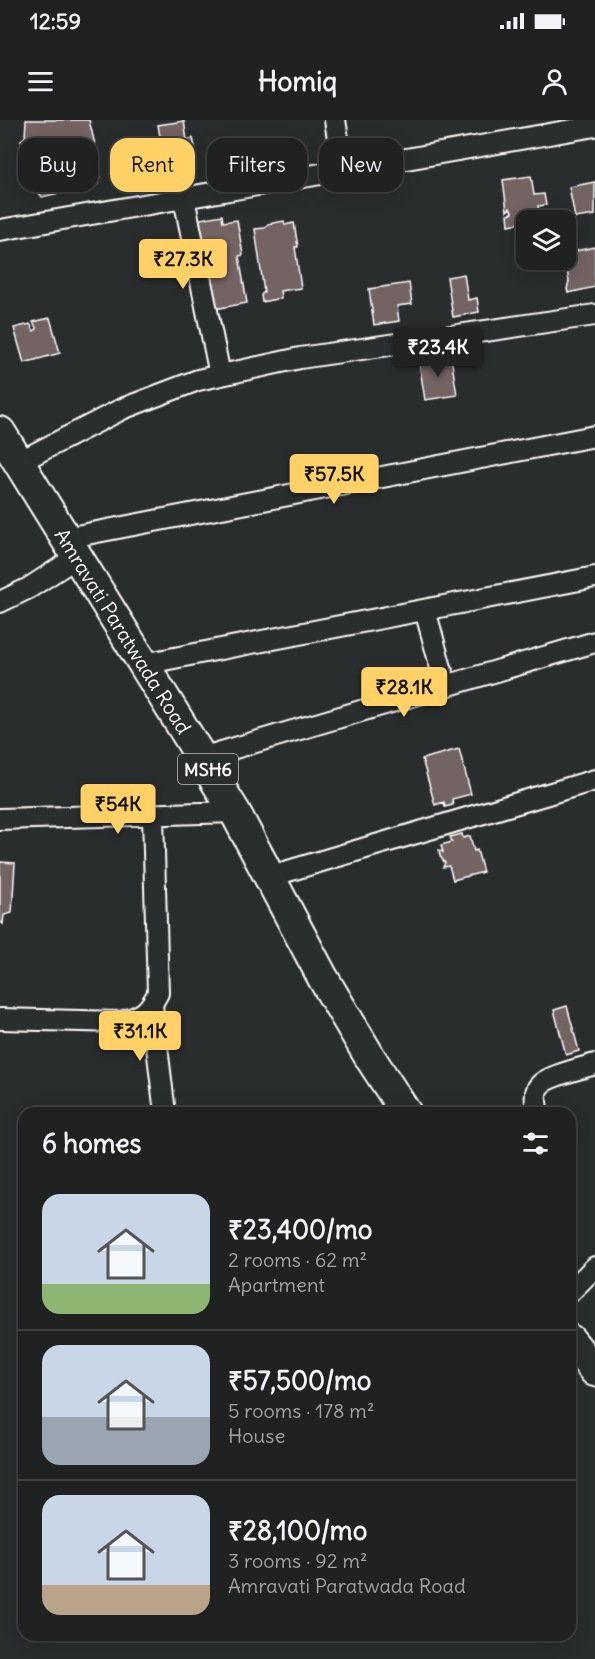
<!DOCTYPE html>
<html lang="en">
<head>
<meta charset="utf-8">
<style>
  :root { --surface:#202222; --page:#282a2a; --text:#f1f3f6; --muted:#a2a4a5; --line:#3d3f40; --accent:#ffd166 }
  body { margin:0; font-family:Delius,sans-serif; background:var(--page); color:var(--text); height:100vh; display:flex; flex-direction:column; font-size:22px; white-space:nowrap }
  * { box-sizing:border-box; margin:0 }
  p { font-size:20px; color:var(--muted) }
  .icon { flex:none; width:33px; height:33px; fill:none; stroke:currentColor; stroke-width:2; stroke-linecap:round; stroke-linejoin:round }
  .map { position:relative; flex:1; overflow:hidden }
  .drawer { position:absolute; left:18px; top:987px; width:558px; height:534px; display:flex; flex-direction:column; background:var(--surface); border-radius:18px; box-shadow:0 3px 15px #0003,0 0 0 2px var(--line) }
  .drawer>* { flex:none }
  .top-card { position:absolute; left:18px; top:18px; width:560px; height:54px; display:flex; gap:12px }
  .buttons { position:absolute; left:516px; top:90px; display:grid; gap:12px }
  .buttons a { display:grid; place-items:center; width:60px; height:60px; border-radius:12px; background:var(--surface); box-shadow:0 3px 15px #0003,0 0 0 2px var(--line); font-size:30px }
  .price { position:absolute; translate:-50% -51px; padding:0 14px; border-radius:6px; background:var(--accent); color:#111; font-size:20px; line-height:39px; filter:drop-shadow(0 2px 3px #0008) }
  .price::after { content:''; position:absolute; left:50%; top:36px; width:18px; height:14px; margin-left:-9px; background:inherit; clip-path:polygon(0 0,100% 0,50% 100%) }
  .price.selected { background:#222; color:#fff }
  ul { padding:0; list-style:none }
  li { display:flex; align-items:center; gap:18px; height:150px; padding:0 24px }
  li+li { border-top:2px solid var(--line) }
  li span { display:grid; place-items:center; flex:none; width:168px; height:120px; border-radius:18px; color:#555 }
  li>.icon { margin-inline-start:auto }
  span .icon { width:72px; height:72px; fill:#fffc; stroke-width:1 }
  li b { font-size:26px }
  h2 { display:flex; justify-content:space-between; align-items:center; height:72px; padding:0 24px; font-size:26px }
  .chip { padding:0 21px; border-radius:18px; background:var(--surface); box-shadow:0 3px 15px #0003,0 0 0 2px var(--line); font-size:21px; line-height:54px }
  .chip.selected { background:var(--accent); color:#111 }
  .status { display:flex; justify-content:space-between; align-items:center; height:42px; padding:0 30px; background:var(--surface); direction:ltr }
  .status svg { height:16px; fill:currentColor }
  header { display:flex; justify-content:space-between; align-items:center; height:78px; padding:0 24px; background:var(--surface); font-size:27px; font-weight:700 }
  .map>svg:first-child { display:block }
</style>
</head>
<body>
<div class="status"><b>12:59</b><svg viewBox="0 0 49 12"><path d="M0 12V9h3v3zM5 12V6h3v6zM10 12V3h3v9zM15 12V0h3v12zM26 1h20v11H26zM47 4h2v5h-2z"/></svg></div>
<header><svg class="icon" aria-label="menu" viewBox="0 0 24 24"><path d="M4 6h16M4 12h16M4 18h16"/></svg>Homiq<svg class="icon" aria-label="person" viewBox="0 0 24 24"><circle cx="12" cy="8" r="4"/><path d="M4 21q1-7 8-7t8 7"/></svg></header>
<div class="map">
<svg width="595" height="1539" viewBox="0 0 595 1539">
  <rect width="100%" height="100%" fill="#2a2d2e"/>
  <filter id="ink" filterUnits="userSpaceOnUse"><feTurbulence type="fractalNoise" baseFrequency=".0167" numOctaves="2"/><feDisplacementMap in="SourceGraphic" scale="12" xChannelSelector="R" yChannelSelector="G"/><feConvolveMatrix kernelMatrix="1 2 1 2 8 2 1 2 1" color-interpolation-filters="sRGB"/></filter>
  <g filter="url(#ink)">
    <path fill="#736464" stroke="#fff" stroke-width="1.5" d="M26,0H89L100,45L97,46L100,57H97L99,64L42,77L39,73L35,61L31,59L21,20L25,17Z
      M184,1L187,20L193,18L195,27L186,28L189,43L180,42L179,50L175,48L174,44L165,46L158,5Z
      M531,56L534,75L544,74L546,85L538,86L540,100H526V102L509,105L508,94L513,93L510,88L507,91L503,60Z
      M595,62V95L575,98L569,67Z
      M222,95L223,102L237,100L243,135L239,136L247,183L209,190L194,100Z
      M284,101L285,105L294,103L298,127H295L301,168L280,171L281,178L262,182L261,175L264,172L255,109L265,108L268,104Z
      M595,127V167L568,173L567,169L569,161L565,140L566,133Z
      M464,154L468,180L477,178L479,192L453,197L447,157Z
      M409,163L412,184L397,186L399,201L374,205L369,169Z
      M50,198L60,233L24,243L14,208L30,204L34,211L37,209L33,202Z
      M451,237L457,275L425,280L419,242Z
      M459,629L471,674L452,679L453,685L445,687L444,682L435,685L422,639Z
      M462,714L463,718L470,716L474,731L477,730L483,752L453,760L449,746L443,747L445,743L440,736L439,730L443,732L441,725L452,722L450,717Z
      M0,742L15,743L12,793L4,795L3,804L0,801Z
      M567,886L579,931L566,935L554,890Z"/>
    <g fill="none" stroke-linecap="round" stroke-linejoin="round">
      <g stroke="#fff" stroke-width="24">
        <path id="minor" d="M335,0L343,50
          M184,78L220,255
          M0,110L595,6
          M19,342L122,289L198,260L300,238L595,195
          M66,418L595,316
          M0,482L29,468L77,437
          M425,490L446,566
          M143,544L595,457
          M201,638L595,522
          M0,699L235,692
          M268,757L595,660
          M152,885L165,993
          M0,899L121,902C142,896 148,893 158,873L153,696
          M538,993C536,984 533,972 540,965C547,956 583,948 595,944
          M570,1172L595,1147"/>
      </g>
      <g stroke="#fff" stroke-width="34">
        <path id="primary" d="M0,312L235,692L323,858L371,939L406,993
          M570,1220L595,1251"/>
      </g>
      <use href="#minor" stroke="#2a2d2e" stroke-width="20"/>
      <use href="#primary" stroke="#2a2d2e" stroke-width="30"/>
    </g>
  </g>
  <g text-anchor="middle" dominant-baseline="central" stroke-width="4.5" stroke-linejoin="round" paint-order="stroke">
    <rect fill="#2a2d2e" stroke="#bfc0c0" stroke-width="1.5" x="178" y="634" width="60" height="30" rx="4.5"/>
    <g font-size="18" font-weight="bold" fill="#fff">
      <text x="208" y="649">MSH6</text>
    </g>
    <g font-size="20" fill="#fff" stroke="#2a2d2e">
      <text transform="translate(123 511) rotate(58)">Amravati Paratwada Road</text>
    </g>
  </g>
</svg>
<div class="buttons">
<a><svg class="icon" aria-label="layers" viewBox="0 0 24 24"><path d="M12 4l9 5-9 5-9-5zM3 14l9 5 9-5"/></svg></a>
</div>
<b class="price" style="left:183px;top:170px">₹27.3K</b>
<b class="price selected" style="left:438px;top:258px">₹23.4K</b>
<b class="price" style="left:334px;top:385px">₹57.5K</b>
<b class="price" style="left:404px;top:598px">₹28.1K</b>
<b class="price" style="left:118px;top:715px">₹54K</b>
<b class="price" style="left:140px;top:942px">₹31.1K</b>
<div class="top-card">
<a class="chip">Buy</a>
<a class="chip selected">Rent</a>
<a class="chip">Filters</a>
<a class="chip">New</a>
</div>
<section class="drawer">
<h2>6 homes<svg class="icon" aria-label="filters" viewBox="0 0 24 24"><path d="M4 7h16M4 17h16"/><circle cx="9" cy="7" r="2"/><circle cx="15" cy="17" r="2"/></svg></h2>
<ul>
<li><span style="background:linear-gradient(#c9d6e8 75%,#8fb573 0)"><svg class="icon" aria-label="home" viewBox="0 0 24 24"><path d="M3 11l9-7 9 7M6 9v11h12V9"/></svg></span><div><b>₹23,400/mo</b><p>2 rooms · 62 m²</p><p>Apartment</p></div></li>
<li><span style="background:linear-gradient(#c9d6e8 60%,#9aa5b1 0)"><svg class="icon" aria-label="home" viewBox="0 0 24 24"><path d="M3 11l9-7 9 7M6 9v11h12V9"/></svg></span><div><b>₹57,500/mo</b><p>5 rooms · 178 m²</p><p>House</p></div></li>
<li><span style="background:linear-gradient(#c9d6e8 75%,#b9a48a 0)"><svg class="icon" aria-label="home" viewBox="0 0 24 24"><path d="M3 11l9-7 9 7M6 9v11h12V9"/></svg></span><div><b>₹28,100/mo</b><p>3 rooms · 92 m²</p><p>Amravati Paratwada Road</p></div></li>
</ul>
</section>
</div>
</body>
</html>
